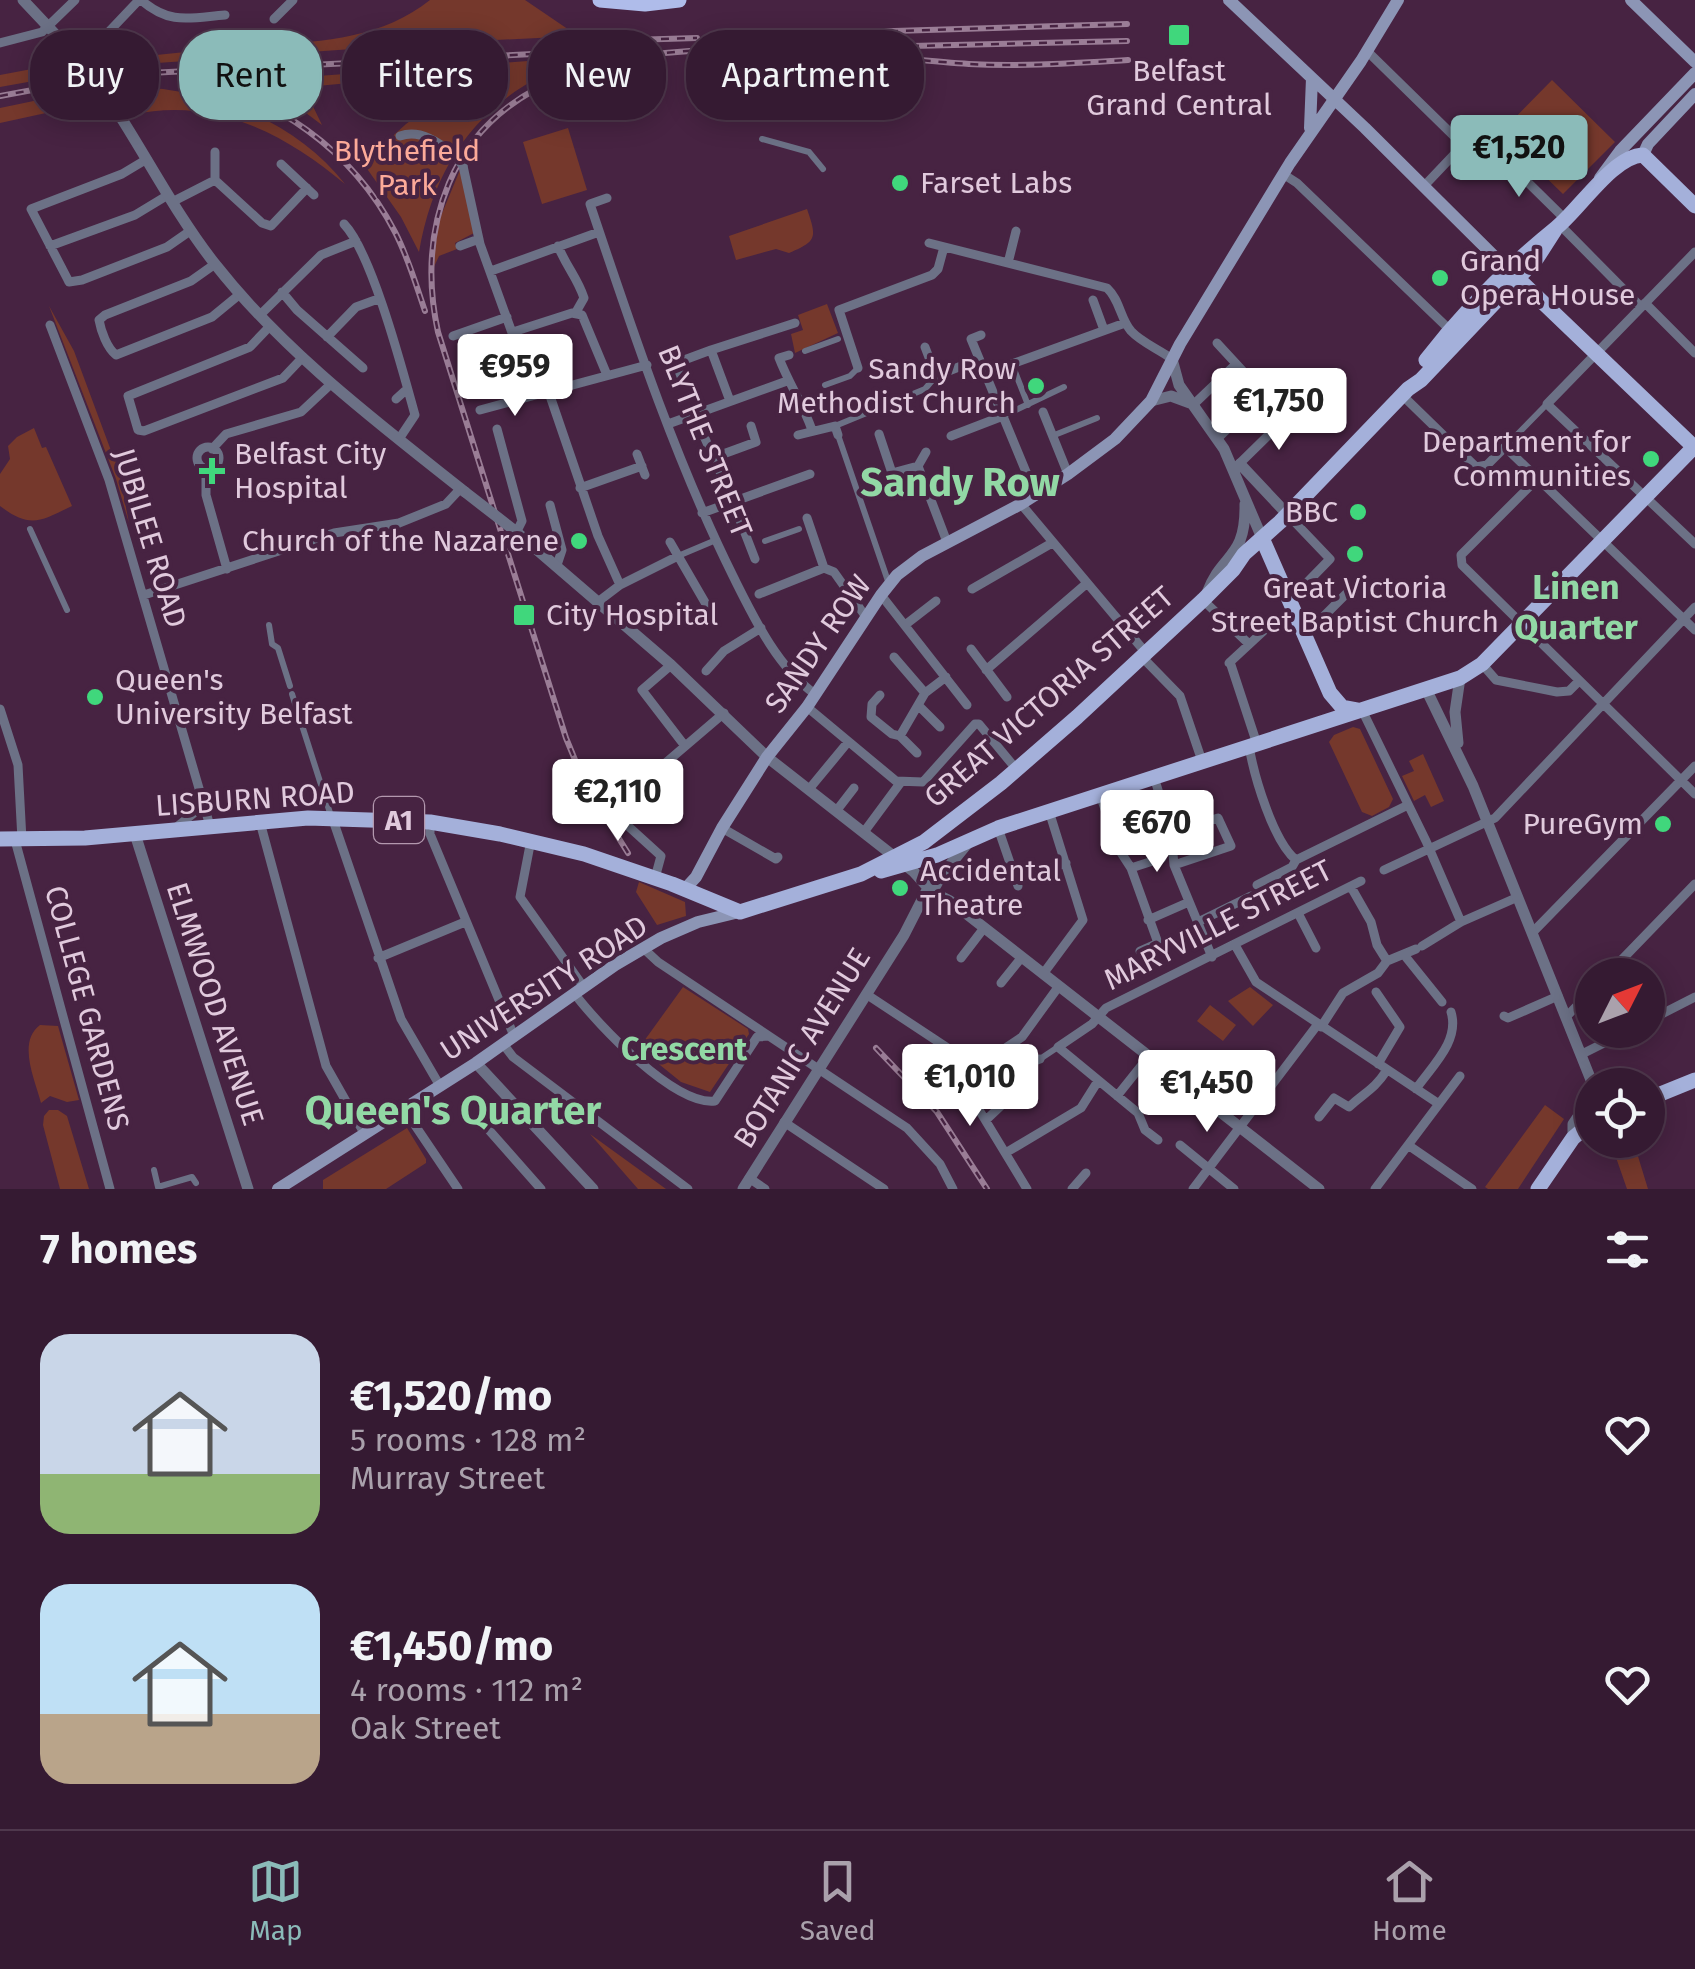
<!DOCTYPE html>
<html lang="en">
<head>
<meta charset="utf-8">
<style>
  :root { --surface:#351a32; --page:#3d233a; --text:#f1f3f6; --muted:#aaa1ac; --line:#4f384d; --accent:#8bbbb9 }
  body { margin:0; font-family:"Fira Sans",sans-serif; background:var(--page); color:var(--text); height:100vh; display:flex; flex-direction:column; font-size:38px; white-space:nowrap }
  * { box-sizing:border-box; margin:0 }
  p { font-size:32px; color:var(--muted) }
  .icon { flex:none; width:55px; height:55px; fill:none; stroke:currentColor; stroke-width:2; stroke-linecap:round; stroke-linejoin:round }
  .map { position:relative; height:1189px; overflow:hidden }
  .side { display:flex; flex-direction:column; background:var(--surface); flex:1 }
  .side>* { flex:none }
  .top-card { position:absolute; left:30px; top:30px; width:1000px; height:90px; display:flex; gap:20px }
  .needle { width:65px; rotate:48deg }
  .buttons { position:absolute; left:1575px; top:958px; display:grid; gap:20px }
  .buttons a { display:grid; place-items:center; width:90px; height:90px; border-radius:50%; background:var(--surface); box-shadow:0 5px 25px #0003,0 0 0 2px var(--line); font-size:50px }
  .price { position:absolute; translate:-50% -85px; padding:0 22px; border-radius:10px; background:#fff; color:#222; font-size:32px; line-height:65px; filter:drop-shadow(0 2px 5px #0008) }
  .price::after { content:''; position:absolute; left:50%; top:60px; width:30px; height:22px; margin-left:-15px; background:inherit; clip-path:polygon(0 0,100% 0,50% 100%) }
  .price.current { background:var(--accent); color:#111 }
  ul { padding:0; list-style:none }
  li { display:flex; align-items:center; gap:30px; height:250px; padding:0 40px }
  li span { display:grid; place-items:center; flex:none; width:280px; height:200px; border-radius:30px; color:#555 }
  li>.icon { margin-inline-start:auto }
  span .icon { width:120px; height:120px; fill:#fffc; stroke-width:1 }
  li b { font-size:42px }
  h2 { display:flex; justify-content:space-between; align-items:center; height:120px; padding:0 40px; font-size:42px }
  .chip { padding:0 35px; border-radius:40px; background:var(--surface); box-shadow:0 5px 25px #0003,0 0 0 2px var(--line); font-size:35px; line-height:90px }
  .chip.current { background:var(--accent); color:#111 }
  .tab-bar { display:flex; justify-content:space-around; align-items:center; height:140px; border-top:2px solid var(--line); background:var(--surface); font-size:28px; color:var(--muted) }
  .tab-bar a { display:grid; justify-items:center; gap:5px }
  .tab-bar .current { color:var(--accent) }
  .map>svg:first-child { display:block }
</style>
</head>
<body>
<div class="map">
<svg width="1695" height="1189" viewBox="0 0 1695 1189">
  <rect width="100%" height="100%" fill="#472342"/>
  <path fill="#75382c" d="M430,0H525L578,36L457,42L459,66L568,58L569,63C482,98 435,160 419,252L401,217L363,163L406,124L451,91L450,42L101,67L98,61L205,50L214,53L211,42C284,45 370,48 430,0Z
    M69,62L78,73L0,87V75Z
    M385,71L371,81L317,86L308,96L322,125L282,95L252,81Z
    M1552,80L1615,142L1563,194L1500,133Z
    M91,89L102,106L71,113L69,108L0,123V108Z
    M114,89C132,89 151,87 169,90C236,99 303,130 345,184C284,133 213,96 131,115Z
    M568,128L587,190L542,204L523,142Z
    M460,170L474,233L455,243L457,249L439,256L433,269L438,223Z
    M807,209C817,238 817,241 789,253L776,249L736,260L729,236Z
    M827,304L838,333L795,353L791,334L803,330L798,315Z
    M49,306L74,351L113,456L120,457V477L129,523L116,479Z
    M34,428L42,448L46,447L72,506C41,521 30,529 0,506V474L10,459L8,446L17,437Z
    M1353,727L1360,729L1393,799L1389,807L1372,816L1362,812L1329,742L1334,735Z
    M1423,754L1444,801L1431,807L1425,795L1414,801L1402,776L1414,771L1409,761Z
    M639,882L685,902L686,916L657,925L636,892Z
    M683,987L748,1029L749,1034L710,1092L681,1082L639,1048Z
    M1250,987L1273,1005L1253,1026L1228,1001Z
    M1210,1005L1236,1025L1223,1041L1197,1021Z
    M40,1025L58,1026L79,1100L67,1102L50,1096L41,1103C35,1080 17,1042 40,1025Z
    M1545,1105L1564,1119L1518,1189H1488L1485,1187Z
    M49,1110H58L67,1116L89,1189H60L43,1125L44,1116Z
    M407,1128L426,1159V1163L386,1189H323V1180Z
    M590,1134L666,1189H638Z
    M1617,1140H1633L1648,1189H1627L1612,1146Z"/>
  <g fill="none" stroke-linecap="round" stroke-linejoin="round">
    <path stroke="#6c7186" stroke-width="6" d="M762,139L809,152L823,169
      M805,351L838,339
      M1012,364L1028,405
      M825,385L850,376L858,368
      M1003,416L1064,387
      M835,426L925,389L936,376
      M838,435L889,584
      M1052,436L1097,418
      M1505,447L1547,404
      M30,529L67,610
      M765,541L799,529
      M678,556L716,540
      M269,625L272,644L278,648L290,686
      M292,694L331,816
      M1040,1059L1058,1047
      M154,1170L158,1187L192,1177L196,1183"/>
    <path stroke="#6c7186" stroke-width="9" d="M141,0C170,25 189,18 225,15
      M274,19L293,0
      M0,43L42,32L75,0
      M1367,51L1463,145L1425,185
      M82,60L139,0
      M400,136C420,129 439,142 454,155
      M1499,154L1565,219
      M147,159L122,174L31,209L67,278L69,282L82,280L167,247L190,231
      M281,164L314,195
      M463,166L480,244L524,366
      M1283,174L1297,183L1450,330
      M215,180V152
      M607,198L590,204C632,329 674,457 733,576C754,618 777,667 815,694
      M172,202L215,180L262,223L271,226L307,188
      M344,224C372,253 403,372 415,415L399,439
      M1560,225L1641,307
      M929,243L1107,288C1120,300 1120,318 1131,331C1142,343 1159,349 1172,359
      M50,246L135,215L168,195
      M460,246L479,239
      M558,246C567,268 577,277 584,298L576,312
      M1695,252L1547,404L1695,544
      M1008,263L1016,231
      M215,264L191,281L105,315L99,320C101,331 107,348 116,355L212,317L240,294
      M491,271L599,232
      M282,292L297,310L363,368
      M1093,300L1104,330
      M1645,303L1695,353
      M260,315L321,255L356,241
      M50,325L109,480L210,826
      M270,326L250,347L128,396L138,430L144,431L283,378L303,357
      M513,332L572,313L582,315L607,375
      M981,335L971,339L1036,496
      M453,336L507,317
      M327,337L356,307L378,299
      M1217,343L1264,394L1218,438
      M925,347L936,376L979,359
      M711,350L795,323
      M789,355L779,358C789,384 803,404 812,430
      M1012,364L1125,323
      M858,368L839,310L932,275L938,269L944,247
      M682,379L676,363L711,350L730,401
      M548,390L598,536L620,585
      M1402,395L1476,467L1487,465L1505,447L1695,630
      M396,399L407,389
      M1193,405L1236,364
      M480,410L647,365
      M1043,412L1068,474
      M694,414L720,472
      M668,424L787,381
      M497,429L522,521L516,533
      M879,434L892,473L918,466
      M798,435L835,426L838,435
      M951,436L1003,416
      M197 458a11 11 0 1 1 22 0a11 11 0 1 1-22 0Z
      M212,449L226,434L301,412L332,383
      M637,454L645,475
      M715,457L756,442L751,426
      M1238,465L1290,414
      M918,466L947,542
      M918,466L926,452
      M206,469V495L227,569
      M1537,479L1461,555L1462,565L1695,794
      M580,488L642,466
      M733,502L755,559
      M1021,504L1146,653
      M550,505L562,550L557,565
      M702,513L810,474
      M1287,514L1330,559L1288,602
      M807,518L824,568L834,572L866,617
      M670,542L710,611
      M972,589L1052,543
      M759,594L824,568
      M144,595L334,533L399,523L446,504L461,488
      M881,595L967,705
      M1203,600L1249,644
      M599,601L620,585L678,556
      M905,625L936,601
      M1303,637L1358,582
      M971,649L1007,697
      M894,657L925,693
      M1142,657L1180,696L1202,761
      M1230,662L1257,744
      M1229,663L1269,626
      M1482,664L1496,680L1557,692L1569,691L1579,681
      M671,665L642,690L685,746
      M986,670L1086,584
      M706,671L724,651L761,628
      M880,695L872,704L871,717L892,734L900,736L925,693L946,677
      M919,706L940,727
      M807,707L896,781L923,782L975,724H979L1017,770
      M0,709L18,765L22,840
      M1362,710L1426,841L1461,922
      M900,736L917,753
      M1249,746C1254,776 1273,841 1296,860
      M1154,777L1171,832L1174,865L1212,957
      M810,788L848,742
      M1100,794L1116,843
      M837,810L854,788
      M332,817L401,1019L440,1086
      M260,822L326,1066L364,1133
      M430,822V834L514,1036
      M178,826L205,804
      M722,828L776,859L778,857
      M998,828L1018,886
      M864,832L901,782
      M1171,832L1218,818L1231,846L1174,865
      M15,840L110,1189
      M531,840L520,897L583,986
      M1118,848L1131,868L1158,943L1140,951
      M1131,868L1162,858
      M1384,870L1495,818L1695,607
      M655,878L661,856L617,816L614,807L724,713
      M1016,880L1066,863
      M1257,885L1292,867L1296,860L1406,806
      M1351,887L1371,922L1377,945L1387,961
      M1299,915L1316,948
      M1148,920L1189,902
      M1198,922L1251,896
      M1532,933L1695,766
      M1235,945L1256,982L1439,1104
      M1422,946L1461,922L1518,897
      M643,948L658,962L907,1128L940,1164L953,1189
      M1405,956L1442,1002
      M378,958L465,922
      M961,958L984,928
      M1043,974L1083,920L1049,811
      M1607,975L1695,884
      M1001,983L1022,957
      M1376,992L1400,1027L1378,1064
      M574,993C598,1025 675,1106 715,1101L757,1037L768,1036
      M866,994L978,1068
      M1504,1016L1508,1018L1558,996
      M1567,1016L1592,990
      M1648,1021L1695,997
      M1321,1027L1343,993L1378,973L1387,961L1416,949
      M503,1044L513,1057L688,1189
      M1010,1046L1023,1065L1040,1059
      M1582,1054L1630,1030
      M1416,1089C1432,1066 1460,1041 1451,1012
      M1117,1096L1149,1056
      M404,1109L458,1189
      M1319,1117L1334,1098L1349,1107C1366,1091 1373,1091 1387,1070
      M987,1119L1005,1102
      M784,1122L884,1189
      M488,1129L541,1189
      M1158,1140L1145,1130L1138,1113L1058,1047L1092,1024L1106,1008L1361,881
      M1180,1145L1234,1189
      M1408,1145L1472,1189
      M1007,1152L1081,1108L1098,1081
      M749,1178L765,1189
      M1027,1189L967,1090L968,1085L986,1061L1022,1037L1059,986
      M1072,1189L1086,1173
      M1193,1189L1318,1024
      M1375,1189L1460,1076"/>
    <path stroke="#6c7186" stroke-width="11" d="M23,0L88,69
      M111,102C146,155 175,213 215,264C285,353 377,422 465,492
      M1172,359L1179,385L1224,449L1262,538
      M1151,401L1171,396L1190,403
      M1240,464L1287,514
      M514,530L671,665L767,757L914,872L932,892L950,901L1319,1189
      M1207,593C1222,552 1246,560 1245,504
      M1426,689L1473,786L1593,1085
      M1458,743L1455,712L1460,678
      M135,834L248,1189
      M931,894L941,876L967,844
      M476,1063L593,1189
      M1573,1138V1124L1592,1096
      M743,1189L904,935L928,888"/>
    <path stroke="#8c95b5" stroke-width="12" d="M1229,0L1365,128L1508,270
      M1631,0L1695,62
      M1310,128L1312,78
      M1643,155L1648,144L1695,94
      M1600,178L1620,151L1695,73
      M685,889L696,877L722,828L767,757L807,707L881,595L897,575L922,556L1021,504L1068,474L1115,439L1151,401L1180,344L1290,163L1361,61L1398,0
      M278,1189L476,1063L615,965L661,938L698,922L735,913"/>
    <path stroke="#a4b0da" stroke-width="15" d="M1510,271L1695,448
      M1426,360C1464,311 1508,267 1556,228C1579,210 1613,156 1643,155L1695,206
      M1262,538L1330,693L1342,707L1358,710
      M0,839L85,838L308,818L430,822L500,834L584,854L672,884L740,912L861,874L924,842L1001,783L1077,717L1203,600L1233,570L1244,554L1280,522L1408,389L1421,380L1537,258L1555,230
      M881,871L937,855L998,828L1460,678L1482,664L1694,447
      M1648,1099L1695,1080
      M1538,1189L1573,1138L1592,1122"/>
    <path stroke="#afbcea" stroke-width="15" d="M600,0L645,4L679,0"/>
    <g stroke="#9a7d96" stroke-width="6">
      <path id="rail" d="M762,35L1127,24
        M597,41L697,38
        M911,46L1127,41
        M184,80C274,93 353,151 395,232C408,257 416,285 425,311
        M0,96L81,81L148,73L614,50
        M628,853L585,784L566,738L438,332C427,281 429,231 449,183C526,1 815,54 969,64C1021,67 1076,63 1128,60
        M876,1048L937,1112L987,1189"/>
    </g>
    <use href="#rail" stroke="#472342" stroke-width="2.5" stroke-dasharray="8" stroke-linecap="butt"/>
    <path stroke="#6c7186" stroke-width="9" d="M454,155L463,166"/>
    <path stroke="#6c7186" stroke-width="11" d="M88,69L111,102
      M465,492L514,530"/>
  </g>
  <g fill="#40d77c" stroke="#472342" stroke-width="4">
    <rect x="1167" y="23" width="24" height="24" rx="5"/>
    <circle cx="900" cy="183" r="10"/>
    <circle cx="1440" cy="278" r="10"/>
    <circle cx="1036" cy="386" r="10"/>
    <circle cx="1651" cy="459" r="10"/>
    <path d="M207 456h10v10h10v10h-10v10h-10v-10h-10v-10h10z"/>
    <circle cx="1358" cy="512" r="10"/>
    <circle cx="579" cy="541" r="10"/>
    <circle cx="1355" cy="554" r="10"/>
    <rect x="512" y="603" width="24" height="24" rx="5"/>
    <circle cx="95" cy="697" r="10"/>
    <circle cx="1663" cy="824" r="10"/>
    <circle cx="900" cy="888" r="10"/>
  </g>
  <g text-anchor="middle" dominant-baseline="central" stroke-width="8" stroke-linejoin="round" paint-order="stroke">
    <rect fill="#472342" stroke="#b398ae" stroke-width="2.5" x="374" y="797" width="50" height="46" rx="8"/>
    <g font-size="28" font-weight="bold" fill="#e1cadd">
      <text x="399" y="820">A1</text>
    </g>
    <g font-size="30" fill="#e1cadd" stroke="#472342" text-anchor="start">
      <text x="1179" y="71" text-anchor="middle">Belfast<tspan x="1179" dy="34">Grand Central</tspan></text>
      <text x="920" y="183">Farset Labs</text>
      <text x="1460" y="261">Grand<tspan x="1460" dy="34">Opera House</tspan></text>
      <text x="1016" y="369" text-anchor="end">Sandy Row<tspan x="1016" dy="34">Methodist Church</tspan></text>
      <text x="1631" y="442" text-anchor="end">Department for<tspan x="1631" dy="34">Communities</tspan></text>
      <text x="234" y="454">Belfast City<tspan x="234" dy="34">Hospital</tspan></text>
      <text x="1338" y="512" text-anchor="end">BBC</text>
      <text x="559" y="541" text-anchor="end">Church of the Nazarene</text>
      <text x="1355" y="588" text-anchor="middle">Great Victoria<tspan x="1355" dy="34">Street Baptist Church</tspan></text>
      <text x="546" y="615">City Hospital</text>
      <text x="115" y="680">Queen's<tspan x="115" dy="34">University Belfast</tspan></text>
      <text x="1643" y="824" text-anchor="end">PureGym</text>
      <text x="920" y="871">Accidental<tspan x="920" dy="34">Theatre</tspan></text>
    </g>
    <g font-size="30" fill="#fcaa99" stroke="#472342">
      <text x="407" y="151">Blythefield<tspan x="407" dy="34">Park</tspan></text>
    </g>
    <g font-size="30" fill="#e1cadd" stroke="#472342">
      <text transform="translate(705 441) rotate(68)">BLYTHE STREET</text>
      <text transform="translate(150 538) rotate(73)">JUBILEE ROAD</text>
      <text transform="translate(818 644) rotate(-55)">SANDY ROW</text>
      <text transform="translate(1049 697) rotate(-41)">GREAT VICTORIA STREET</text>
      <text transform="translate(255 799) rotate(-4)">LISBURN ROAD</text>
      <text transform="translate(1218 925) rotate(-27)">MARYVILLE STREET</text>
      <text transform="translate(544 988) rotate(-33)">UNIVERSITY ROAD</text>
      <text transform="translate(215 1004) rotate(72)">ELMWOOD AVENUE</text>
      <text transform="translate(87 1008) rotate(75)">COLLEGE GARDENS</text>
      <text transform="translate(802 1048) rotate(-58)">BOTANIC AVENUE</text>
    </g>
    <g font-size="32" font-weight="bold" fill="#92d8a5" stroke="#472342">
      <text x="684" y="1049">Crescent</text>
    </g>
    <g font-size="35" font-weight="bold" fill="#92d8a5" stroke="#472342">
      <text x="1576" y="587">Linen<tspan x="1576" dy="40">Quarter</tspan></text>
    </g>
    <g font-size="40" font-weight="bold" fill="#92d8a5" stroke="#472342">
      <text x="960" y="483">Sandy Row</text>
      <text x="453" y="1111">Queen's Quarter</text>
    </g>
  </g>
</svg>
<div class="buttons">
<a><svg class="needle" viewBox="-14 -14 28 28"><path d="M0-13l5 13h-10z" fill="#e53935"/><path d="M0 13l5-13h-10z" fill="#aaa1ac"/></svg></a>
<a><svg class="icon" aria-label="locate" viewBox="0 0 24 24"><circle cx="12" cy="12" r="6"/><path d="M12 2v4M12 18v4M2 12h4M18 12h4"/></svg></a>
</div>
<b class="price current" style="left:1519px;top:200px">€1,520</b>
<b class="price" style="left:515px;top:419px">€959</b>
<b class="price" style="left:1279px;top:453px">€1,750</b>
<b class="price" style="left:618px;top:844px">€2,110</b>
<b class="price" style="left:1157px;top:875px">€670</b>
<b class="price" style="left:970px;top:1129px">€1,010</b>
<b class="price" style="left:1207px;top:1135px">€1,450</b>
<div class="top-card">
<a class="chip">Buy</a>
<a class="chip current">Rent</a>
<a class="chip">Filters</a>
<a class="chip">New</a>
<a class="chip">Apartment</a>
</div>
</div>
<section class="side">
<h2>7 homes<svg class="icon" aria-label="filters" viewBox="0 0 24 24"><path d="M4 7h16M4 17h16"/><circle cx="9" cy="7" r="2"/><circle cx="15" cy="17" r="2"/></svg></h2>
<ul>
<li><span style="background:linear-gradient(#c9d6e8 70%,#8fb573 0)"><svg class="icon" aria-label="home" viewBox="0 0 24 24"><path d="M3 11l9-7 9 7M6 9v11h12V9"/></svg></span><div><b>€1,520/mo</b><p>5 rooms · 128 m²</p><p>Murray Street</p></div><svg class="icon" aria-label="heart" viewBox="0 0 24 24"><path d="M12 20l-8-8c-3-5 5-10 8-4 3-6 11-1 8 4z"/></svg></li>
<li><span style="background:linear-gradient(#bfe0f5 65%,#b9a48a 0)"><svg class="icon" aria-label="home" viewBox="0 0 24 24"><path d="M3 11l9-7 9 7M6 9v11h12V9"/></svg></span><div><b>€1,450/mo</b><p>4 rooms · 112 m²</p><p>Oak Street</p></div><svg class="icon" aria-label="heart" viewBox="0 0 24 24"><path d="M12 20l-8-8c-3-5 5-10 8-4 3-6 11-1 8 4z"/></svg></li>
</ul>
</section>
<nav class="tab-bar">
<a class="current"><svg class="icon" aria-label="map" viewBox="0 0 24 24"><path d="M3 6l6-2 6 2 6-2v14l-6 2-6-2-6 2zM9 4v14M15 6v14"/></svg>Map</a>
<a><svg class="icon" aria-label="saved" viewBox="0 0 24 24"><path d="M7 4h10v16l-5-4-5 4z"/></svg>Saved</a>
<a><svg class="icon" aria-label="home" viewBox="0 0 24 24"><path d="M3 11l9-7 9 7M6 9v11h12V9"/></svg>Home</a>
</nav>
</body>
</html>
